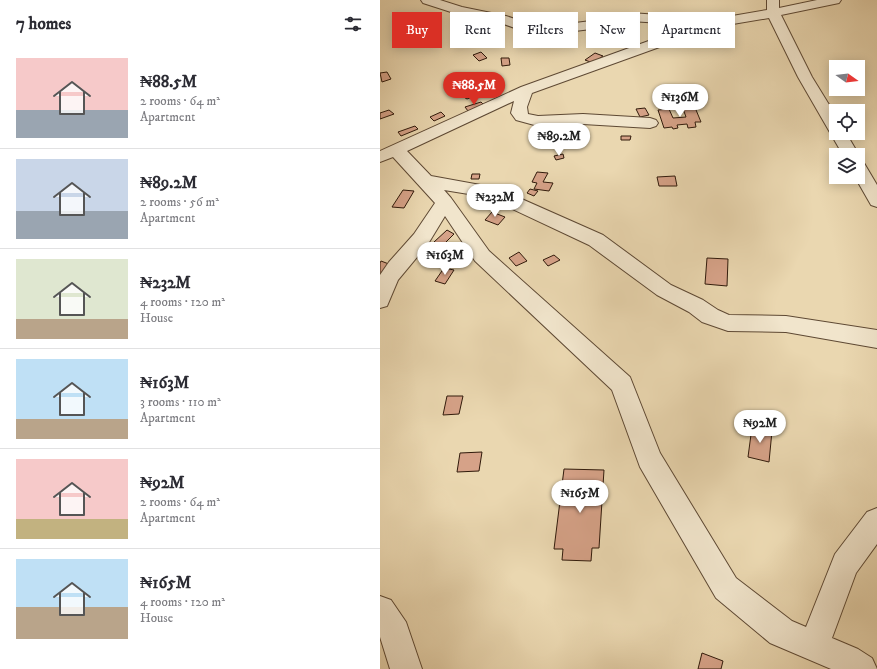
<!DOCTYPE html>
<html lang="en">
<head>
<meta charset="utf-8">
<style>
  :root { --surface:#fff; --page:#f7f7f7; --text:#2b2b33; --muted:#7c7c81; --line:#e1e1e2; --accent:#d93025 }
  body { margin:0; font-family:"IM FELL DW Pica",serif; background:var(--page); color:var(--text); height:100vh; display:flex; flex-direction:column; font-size:15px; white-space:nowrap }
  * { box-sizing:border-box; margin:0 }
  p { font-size:13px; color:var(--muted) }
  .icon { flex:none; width:22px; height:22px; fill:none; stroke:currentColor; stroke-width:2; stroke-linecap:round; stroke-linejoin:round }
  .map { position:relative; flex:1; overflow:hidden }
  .side { display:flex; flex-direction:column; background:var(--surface); width:380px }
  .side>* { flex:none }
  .hud { position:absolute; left:12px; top:12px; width:380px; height:36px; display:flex; gap:8px }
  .needle { width:26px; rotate:104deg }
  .fabs { position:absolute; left:449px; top:60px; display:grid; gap:8px }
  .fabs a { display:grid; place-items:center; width:36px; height:36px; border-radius:0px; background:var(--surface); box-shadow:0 2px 10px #0003; font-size:20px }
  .price { position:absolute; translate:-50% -34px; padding:0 9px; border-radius:14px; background:#fff; color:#222; font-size:13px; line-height:26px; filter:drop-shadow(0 1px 2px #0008) }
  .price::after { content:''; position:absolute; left:50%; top:24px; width:12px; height:9px; margin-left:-6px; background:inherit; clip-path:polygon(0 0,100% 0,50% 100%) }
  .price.on { background:var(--accent); color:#fff }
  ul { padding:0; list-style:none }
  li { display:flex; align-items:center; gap:12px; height:100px; padding:0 16px }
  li+li { border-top:1px solid var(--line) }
  li span { display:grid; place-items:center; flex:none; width:112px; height:80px; border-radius:0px; color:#555 }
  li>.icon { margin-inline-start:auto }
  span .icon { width:48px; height:48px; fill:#fffc; stroke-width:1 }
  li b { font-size:17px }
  h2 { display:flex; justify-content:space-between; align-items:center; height:48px; padding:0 16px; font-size:17px }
  .chip { padding:0 14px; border-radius:0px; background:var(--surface); box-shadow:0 2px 10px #0003; font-size:14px; line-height:36px }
  .chip.on { background:var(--accent); color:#fff }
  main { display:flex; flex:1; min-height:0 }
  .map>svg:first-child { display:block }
</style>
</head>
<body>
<main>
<section class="side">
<h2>7 homes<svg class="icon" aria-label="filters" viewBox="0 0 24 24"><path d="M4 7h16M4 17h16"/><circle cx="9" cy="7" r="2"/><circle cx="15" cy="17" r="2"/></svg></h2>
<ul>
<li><span style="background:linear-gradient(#f6c9c9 65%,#9aa5b1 0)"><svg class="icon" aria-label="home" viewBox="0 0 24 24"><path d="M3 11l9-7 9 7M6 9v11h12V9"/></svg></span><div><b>₦88.5M</b><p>2 rooms · 64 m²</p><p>Apartment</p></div></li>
<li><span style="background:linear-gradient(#c9d6e8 65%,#9aa5b1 0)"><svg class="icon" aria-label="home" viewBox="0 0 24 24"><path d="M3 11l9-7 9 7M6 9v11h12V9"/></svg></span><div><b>₦89.2M</b><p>2 rooms · 56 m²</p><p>Apartment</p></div></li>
<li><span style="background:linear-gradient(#dfe7d0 75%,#b9a48a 0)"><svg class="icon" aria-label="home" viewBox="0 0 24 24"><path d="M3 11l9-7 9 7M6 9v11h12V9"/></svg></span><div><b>₦232M</b><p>4 rooms · 120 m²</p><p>House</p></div></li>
<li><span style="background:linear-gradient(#bfe0f5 75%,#b9a48a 0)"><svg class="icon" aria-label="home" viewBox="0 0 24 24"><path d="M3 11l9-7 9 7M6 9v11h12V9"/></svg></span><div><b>₦163M</b><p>3 rooms · 110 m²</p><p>Apartment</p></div></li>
<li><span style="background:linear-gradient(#f6c9c9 75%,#c2b280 0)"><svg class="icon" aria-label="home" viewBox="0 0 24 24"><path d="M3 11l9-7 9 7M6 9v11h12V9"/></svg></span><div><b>₦92M</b><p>2 rooms · 64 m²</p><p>Apartment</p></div></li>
<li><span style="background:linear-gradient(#bfe0f5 60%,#b9a48a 0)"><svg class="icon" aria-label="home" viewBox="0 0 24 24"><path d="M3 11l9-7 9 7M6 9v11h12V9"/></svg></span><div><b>₦165M</b><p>4 rooms · 120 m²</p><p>House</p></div></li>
</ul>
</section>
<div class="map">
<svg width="497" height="669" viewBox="0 0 497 669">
  <rect width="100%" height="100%" fill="#ead7b0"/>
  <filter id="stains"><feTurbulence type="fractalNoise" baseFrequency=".005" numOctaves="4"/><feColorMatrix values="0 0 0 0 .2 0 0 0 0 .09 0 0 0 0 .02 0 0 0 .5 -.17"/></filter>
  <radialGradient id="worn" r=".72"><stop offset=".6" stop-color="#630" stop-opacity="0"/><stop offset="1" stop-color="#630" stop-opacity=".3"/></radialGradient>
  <path fill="#d6a288" stroke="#301a0b" d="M101,52L107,58L99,61L93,55Z
    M215,53L223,56L213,63L205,60Z
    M121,58H129L130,65L122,66Z
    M7,72L11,79L2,82L0,73Z
    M94,90L99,94L87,99L82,96Z
    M101,102L104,105L88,111L85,107Z
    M314,105L321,122H315L316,127L308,128L307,124L297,125L298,128L293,129L292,127L284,128L278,110L289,109L293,118L306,117L302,106Z
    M265,108L269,115L260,117L256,109Z
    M9,110L14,114L0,119V113Z
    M61,112L65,116L54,121L50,117Z
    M182,124H194L193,128H181Z
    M35,126L38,129L21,136L18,132Z
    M241,136H251L250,140H241Z
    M183,154L184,158L176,160L174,156Z
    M157,172L168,173L163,182L173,183L169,191L154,189L157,183L152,182Z
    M92,174H100L99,179H91Z
    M295,176L297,186H279L277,177Z
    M150,189L158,191L154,196L147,193Z
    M23,190L34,191L24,208L12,207Z
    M112,212L125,217L118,225L105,220Z
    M67,230L74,234L62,246L54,242Z
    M139,252L147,261L136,266L129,258Z
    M174,255L180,260L168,266L163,260Z
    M327,258L348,259L347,286L325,284Z
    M1,261L14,266L0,278V263Z
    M64,268L74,270L65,284L55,281Z
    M67,396H83L79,414L63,415Z
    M372,427L392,431L389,462L368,457Z
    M102,452L99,471L77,472L80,453Z
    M184,469L224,470L219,548H212L211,561L182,560L183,549H174Z
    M322,653L343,661L341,669H318Z"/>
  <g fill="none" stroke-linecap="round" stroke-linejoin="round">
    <g stroke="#5e4934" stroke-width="2">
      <path id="minor" d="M41,0H60L82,7L126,16L150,24L158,25H179L219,20L250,13L324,18L329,20L387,10V0H399V8L437,0H461L459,3L401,15L432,77L456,116V133H466L479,155L478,157V155H463L418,77L389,18L335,27L152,93L147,107L148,114L158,116L203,114L270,118L276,120L278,123L276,126L270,128L203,124L158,126L136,120L131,113L134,101L27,151L51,176L117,188L223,235L291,285L323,300L338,310L349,315L406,316L497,330V348L406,332L348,331L322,322L309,312L277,295L209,245L107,197L64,190L71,198L109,251L250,377L280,453L356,578L412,621L426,627L455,554L487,512L497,508V544L476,573L452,638L478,649L492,658L497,669H451L390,643L336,598L260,467L232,390L95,261L65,216L48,244L18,280L7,306L0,308V275L9,262L34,234L55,203L13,157L0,162V151L141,87L313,25L250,21L219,28L179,33H158L143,31L118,22L74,13L43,3Z
        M478,162L484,163L497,185V207L491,205L475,177H478Z
        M0,596L11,600L26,622L42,669H10L0,637Z"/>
    </g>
    <use href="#minor" fill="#f1e5cc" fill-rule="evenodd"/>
  </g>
  <rect width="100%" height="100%" filter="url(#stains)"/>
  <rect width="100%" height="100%" fill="url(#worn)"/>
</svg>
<div class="fabs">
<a><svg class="needle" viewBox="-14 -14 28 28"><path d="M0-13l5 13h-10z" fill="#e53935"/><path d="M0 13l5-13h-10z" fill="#7c7c81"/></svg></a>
<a><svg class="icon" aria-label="locate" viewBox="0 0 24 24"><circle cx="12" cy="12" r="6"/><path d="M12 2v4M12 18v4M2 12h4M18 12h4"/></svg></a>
<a><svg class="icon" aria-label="layers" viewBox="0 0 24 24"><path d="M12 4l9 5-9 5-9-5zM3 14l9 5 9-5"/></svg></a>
</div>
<b class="price on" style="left:94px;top:106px">₦88.5M</b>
<b class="price" style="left:300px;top:118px">₦136M</b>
<b class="price" style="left:179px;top:157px">₦89.2M</b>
<b class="price" style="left:115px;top:218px">₦232M</b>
<b class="price" style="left:65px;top:276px">₦163M</b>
<b class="price" style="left:380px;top:444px">₦92M</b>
<b class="price" style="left:200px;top:514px">₦165M</b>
<div class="hud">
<a class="chip on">Buy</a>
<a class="chip">Rent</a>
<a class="chip">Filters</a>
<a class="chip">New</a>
<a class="chip">Apartment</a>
</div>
</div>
</main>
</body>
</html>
